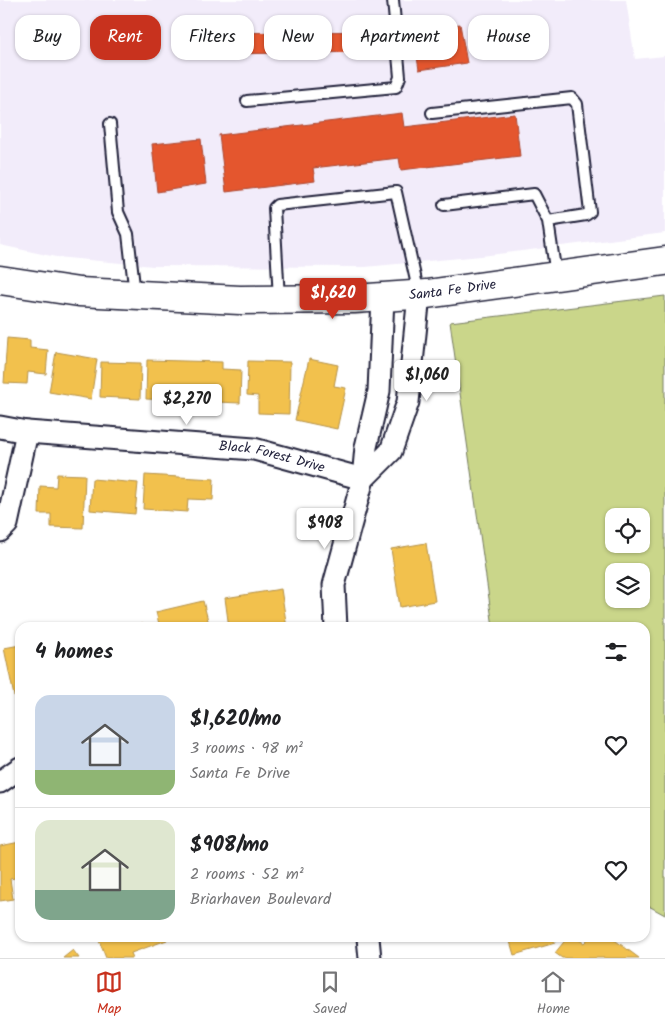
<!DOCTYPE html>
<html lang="en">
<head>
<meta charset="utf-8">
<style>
  :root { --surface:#fff; --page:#f2f2f2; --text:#202124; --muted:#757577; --line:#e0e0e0; --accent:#c8321e }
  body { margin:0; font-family:Kalam,sans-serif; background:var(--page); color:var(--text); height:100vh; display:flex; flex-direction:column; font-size:19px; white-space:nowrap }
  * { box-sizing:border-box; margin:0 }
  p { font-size:16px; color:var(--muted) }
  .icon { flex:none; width:28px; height:28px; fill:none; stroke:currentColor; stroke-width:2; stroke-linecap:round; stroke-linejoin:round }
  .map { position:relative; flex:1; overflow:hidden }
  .panel { position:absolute; left:15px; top:622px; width:635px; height:320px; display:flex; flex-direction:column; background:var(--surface); border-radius:15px; box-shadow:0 1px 4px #0004 }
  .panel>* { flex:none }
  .top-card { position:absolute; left:15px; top:15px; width:635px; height:45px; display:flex; gap:10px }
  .fabs { position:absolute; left:605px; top:508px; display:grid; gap:10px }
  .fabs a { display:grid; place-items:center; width:45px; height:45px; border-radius:10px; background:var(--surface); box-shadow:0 1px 4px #0004; font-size:25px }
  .price { position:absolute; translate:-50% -42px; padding:0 11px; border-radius:5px; background:#fff; color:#222; font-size:16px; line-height:32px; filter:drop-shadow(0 1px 2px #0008) }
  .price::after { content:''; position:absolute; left:50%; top:30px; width:15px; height:11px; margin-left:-8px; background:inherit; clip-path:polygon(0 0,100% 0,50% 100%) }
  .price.current { background:var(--accent); color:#fff }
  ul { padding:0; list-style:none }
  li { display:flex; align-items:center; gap:15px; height:125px; padding:0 20px }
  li+li { border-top:1px solid var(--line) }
  li span { display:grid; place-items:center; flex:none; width:140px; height:100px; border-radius:15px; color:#555 }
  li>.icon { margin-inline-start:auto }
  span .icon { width:60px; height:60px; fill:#fffc; stroke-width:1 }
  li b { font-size:21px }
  h2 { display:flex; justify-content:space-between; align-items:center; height:60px; padding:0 20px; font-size:21px }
  .tag { padding:0 18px; border-radius:15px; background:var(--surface); box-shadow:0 1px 4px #0004; font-size:18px; line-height:45px }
  .tag.current { background:var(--accent); color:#fff }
  .tab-bar { display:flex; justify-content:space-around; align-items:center; height:70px; border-top:1px solid var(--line); background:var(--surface); font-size:14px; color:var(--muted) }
  .tab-bar a { display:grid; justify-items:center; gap:2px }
  .tab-bar .current { color:var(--accent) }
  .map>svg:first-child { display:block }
</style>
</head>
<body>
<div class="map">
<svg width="665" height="958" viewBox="0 0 665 958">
  <rect width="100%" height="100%" fill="#fff"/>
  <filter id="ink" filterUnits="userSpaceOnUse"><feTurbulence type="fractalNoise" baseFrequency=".02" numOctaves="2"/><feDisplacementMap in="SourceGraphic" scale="10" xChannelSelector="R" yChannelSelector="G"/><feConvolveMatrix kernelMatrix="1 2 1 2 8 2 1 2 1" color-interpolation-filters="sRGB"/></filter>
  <g filter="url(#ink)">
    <path fill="#f2ecfa" d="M0,0H626L635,59L665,56V233L481,256L365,267L153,266L56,257L0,245Z"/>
    <path fill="#cad68a" stroke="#767c62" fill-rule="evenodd" d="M665,296V915L645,904V628L493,627L450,322ZM614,516H641V544H614ZM614,571H641V599H614Z"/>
    <path fill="#f2c14e" stroke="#b49148" d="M7,338L30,340V348L48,350L46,374L28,372L27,384L4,383Z
      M56,352L97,359L91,399L49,392Z
      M309,359L338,365L334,386L346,388L337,429L295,420Z
      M147,360L222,362V369L241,370L240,403L146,399Z
      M248,361L290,362L289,414L258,413V396L247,395Z
      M101,362L141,363L140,399L100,397Z
      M57,474L85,475L83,528L51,527V514H39L40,486L56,487Z
      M145,475L214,479L213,500L188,499L187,512L143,509Z
      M92,479L138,483L135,514L90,510Z
      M426,543L435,601L400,607L391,549Z
      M281,589L287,628H264V624L229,628L225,598Z
      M203,601L210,628H160L156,612Z
      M143,624V628H124Z
      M20,645V695L14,696L4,648Z
      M20,842V877L10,879L13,899L0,901V846Z
      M98,938H166L167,940L131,953L133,958H106Z
      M509,938H553L555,943L514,955Z
      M567,938H576L584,943L589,938H612L639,958H562L555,953Z
      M73,950L79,958H63Z"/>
    <path fill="#e4572e" stroke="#aa4732" d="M460,24L467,63L419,70L413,31Z
      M383,31V52L216,54V33Z
      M402,113L404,127L515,114L520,156L401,170L399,158L313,168L315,181L226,192L219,135Z
      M201,139L206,184L157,192L152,144Z"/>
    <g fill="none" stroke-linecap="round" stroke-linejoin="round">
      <g stroke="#22223b" stroke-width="14">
        <path id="lane" d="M247,101L396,87L400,77L393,0
          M432,113L572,98L577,104L590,212L586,215L548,221L556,275
          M110,124L118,212L128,234L135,294
          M444,205L534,194L548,221
          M279,299L274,208L277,205L396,192L419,294"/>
      </g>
      <g stroke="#22223b" stroke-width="25">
        <g id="street">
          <path id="s1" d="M0,427L27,432L254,449L363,479"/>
          <path d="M363,479L391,451L408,402L419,295"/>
          <path d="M0,531L7,524L27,432"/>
          <path d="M336,628L334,585L363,479L366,447L379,391L383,297"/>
          <path d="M0,782L20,768"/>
          <path d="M368,938L370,958"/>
        </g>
      </g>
      <g stroke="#22223b" stroke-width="31">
        <g id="secondary">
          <path id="s2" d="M0,280L79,292L240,300L354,299L427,294L665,261"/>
        </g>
      </g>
      <use href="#lane" stroke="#fff" stroke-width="10"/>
      <use href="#street" stroke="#fff" stroke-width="21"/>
      <use href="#secondary" stroke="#fff" stroke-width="28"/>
    </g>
  </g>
  <g text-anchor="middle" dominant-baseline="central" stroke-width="5" stroke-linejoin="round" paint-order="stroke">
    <g font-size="14" fill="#22223b" stroke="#fff">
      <text stroke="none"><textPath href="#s2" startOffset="454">Santa Fe Drive</textPath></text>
      <text stroke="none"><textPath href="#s1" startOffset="274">Black Forest Drive</textPath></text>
    </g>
  </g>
</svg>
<div class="fabs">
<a><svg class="icon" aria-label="locate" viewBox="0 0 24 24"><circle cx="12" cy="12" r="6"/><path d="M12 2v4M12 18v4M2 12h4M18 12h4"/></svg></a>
<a><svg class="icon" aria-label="layers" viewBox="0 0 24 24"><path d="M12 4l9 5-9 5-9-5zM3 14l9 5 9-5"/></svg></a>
</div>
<b class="price current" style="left:333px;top:320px">$1,620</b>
<b class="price" style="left:427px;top:402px">$1,060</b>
<b class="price" style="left:187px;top:426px">$2,270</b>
<b class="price" style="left:325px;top:550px">$908</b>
<div class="top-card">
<a class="tag">Buy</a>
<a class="tag current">Rent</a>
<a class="tag">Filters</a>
<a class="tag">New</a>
<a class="tag">Apartment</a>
<a class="tag">House</a>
</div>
<section class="panel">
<h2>4 homes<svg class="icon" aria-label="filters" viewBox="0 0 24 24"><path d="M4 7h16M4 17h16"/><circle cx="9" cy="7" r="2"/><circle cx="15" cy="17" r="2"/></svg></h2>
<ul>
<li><span style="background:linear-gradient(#c9d6e8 75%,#8fb573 0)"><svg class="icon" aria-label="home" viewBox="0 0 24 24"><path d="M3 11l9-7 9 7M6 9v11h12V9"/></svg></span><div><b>$1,620/mo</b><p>3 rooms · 98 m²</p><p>Santa Fe Drive</p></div><svg class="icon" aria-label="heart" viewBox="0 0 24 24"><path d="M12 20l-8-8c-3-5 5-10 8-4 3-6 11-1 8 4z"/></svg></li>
<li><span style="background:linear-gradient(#dfe7d0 70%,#7fa58c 0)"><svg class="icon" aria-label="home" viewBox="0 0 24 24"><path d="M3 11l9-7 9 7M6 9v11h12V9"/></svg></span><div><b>$908/mo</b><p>2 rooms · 52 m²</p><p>Briarhaven Boulevard</p></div><svg class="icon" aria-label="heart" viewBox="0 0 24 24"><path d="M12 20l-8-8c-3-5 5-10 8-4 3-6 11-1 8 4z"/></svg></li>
</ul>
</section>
</div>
<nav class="tab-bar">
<a class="current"><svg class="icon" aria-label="map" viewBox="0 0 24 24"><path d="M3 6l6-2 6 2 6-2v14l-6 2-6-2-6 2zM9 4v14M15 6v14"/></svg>Map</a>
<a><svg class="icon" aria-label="saved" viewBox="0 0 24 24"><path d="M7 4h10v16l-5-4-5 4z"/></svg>Saved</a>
<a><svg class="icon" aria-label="home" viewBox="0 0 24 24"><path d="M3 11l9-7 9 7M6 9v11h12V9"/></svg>Home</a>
</nav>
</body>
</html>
